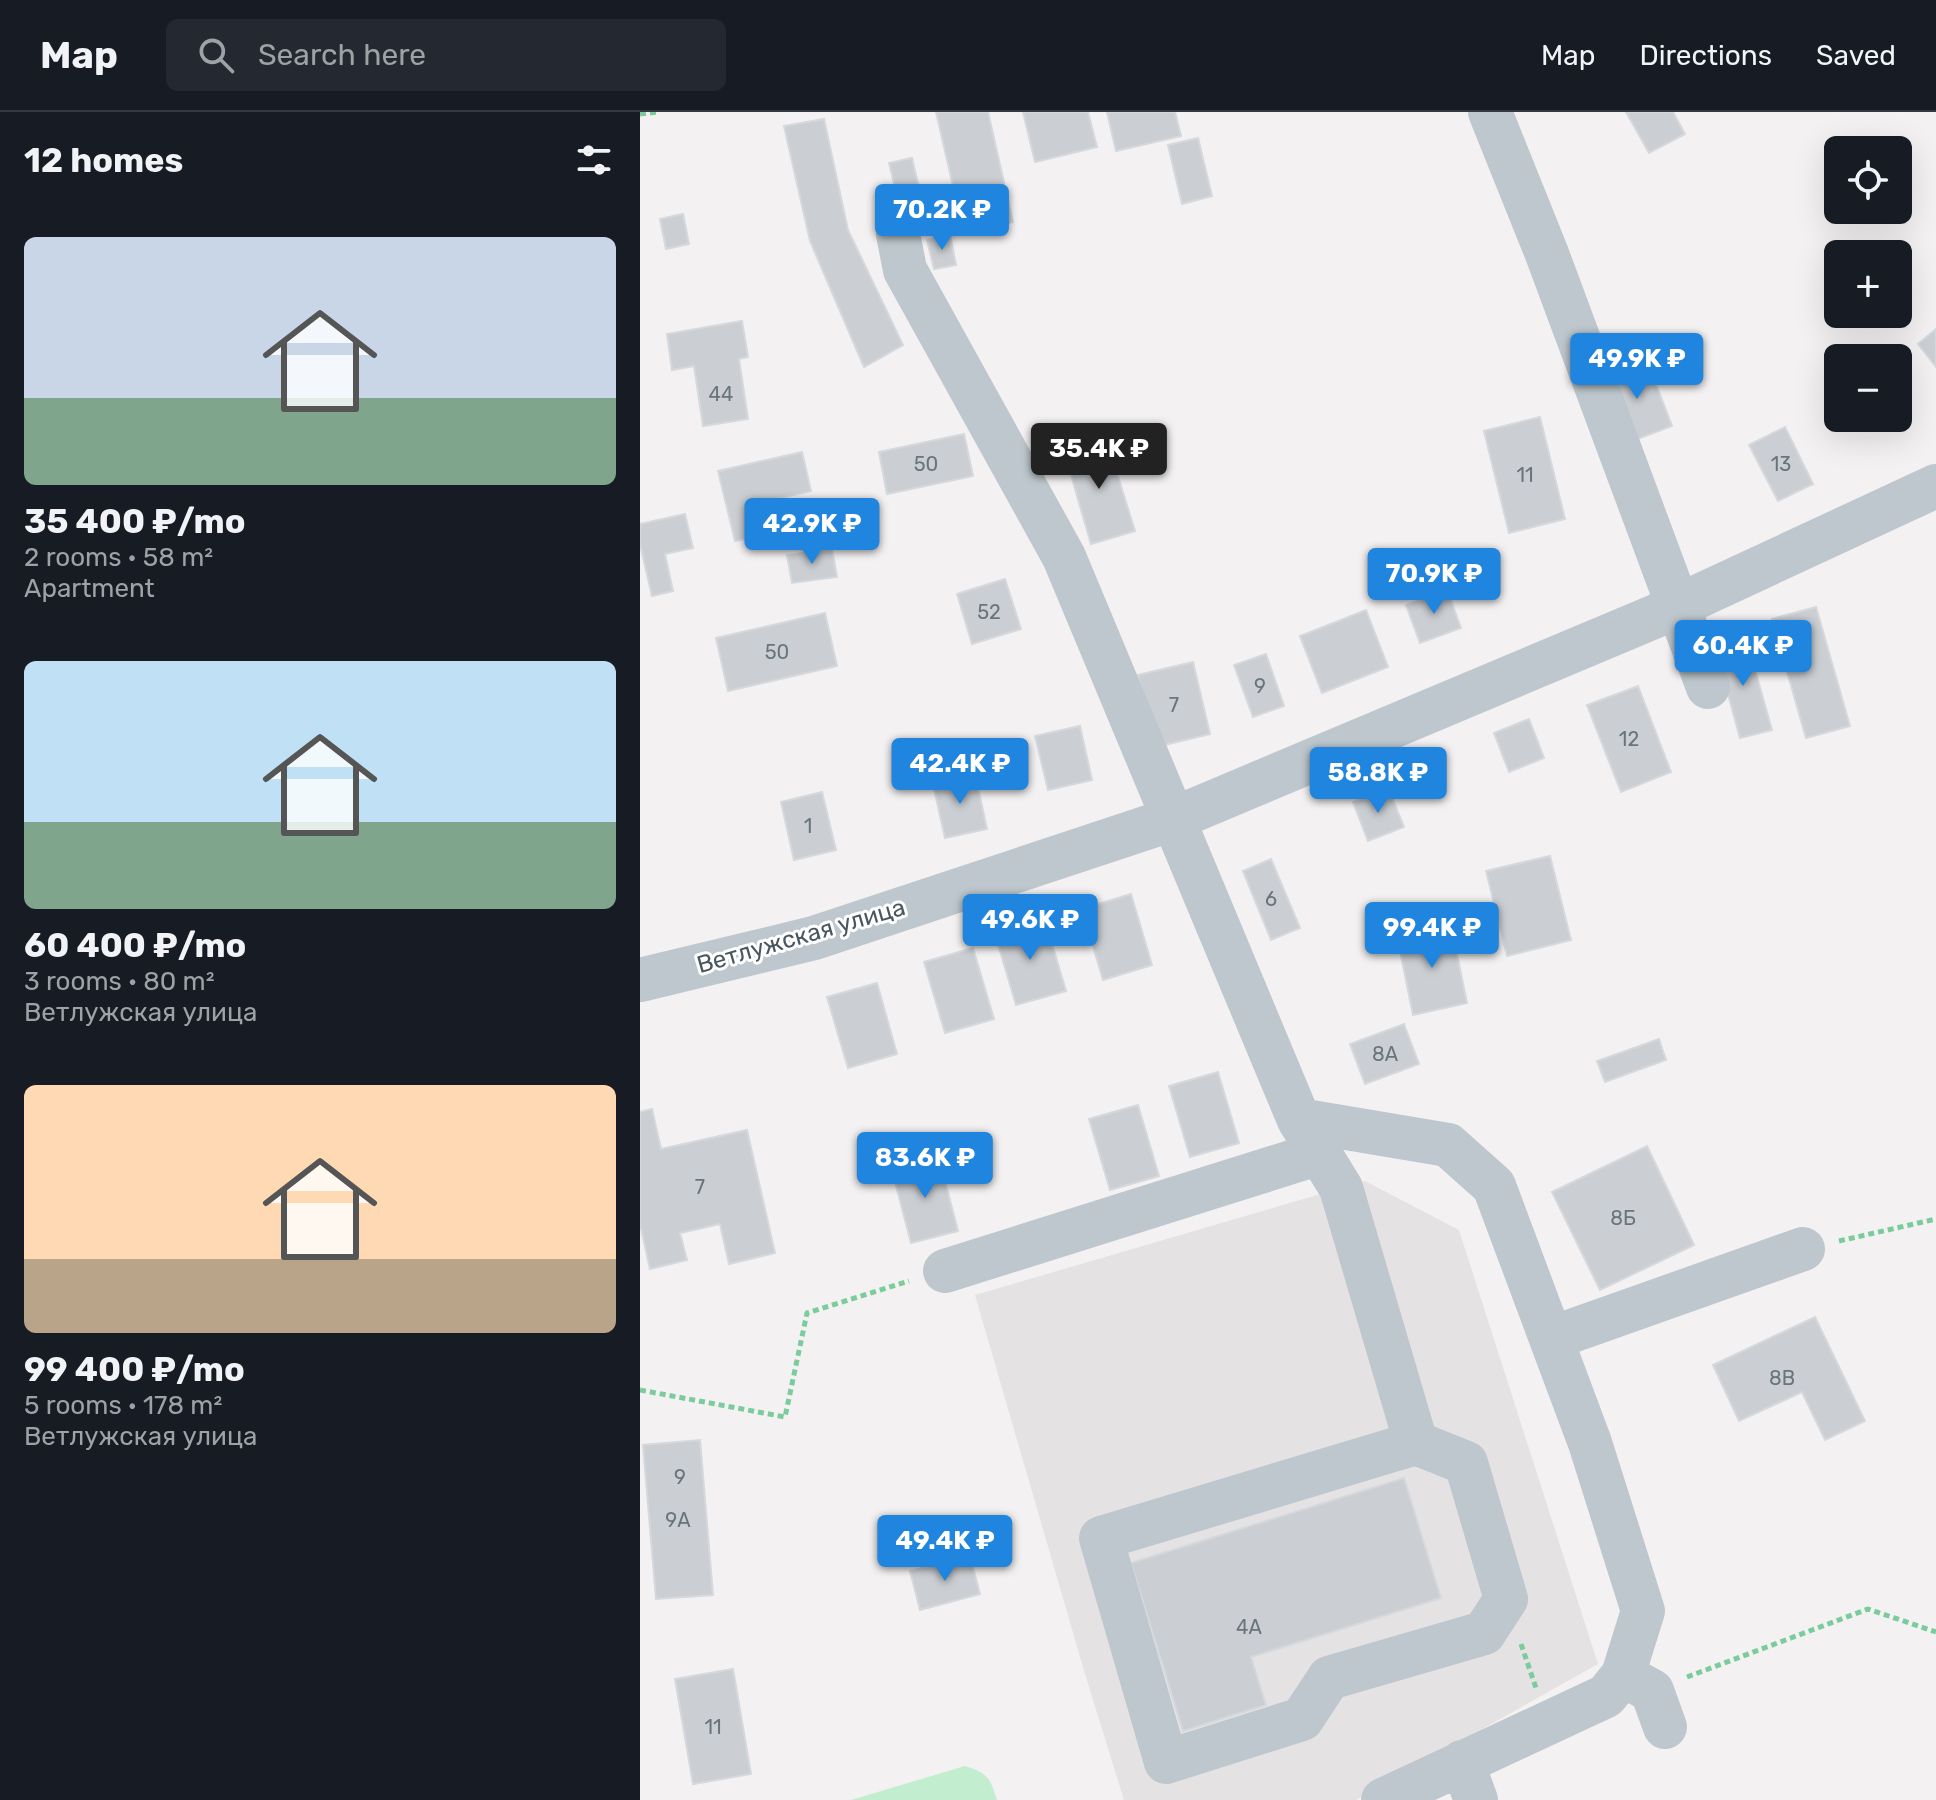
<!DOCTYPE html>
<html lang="en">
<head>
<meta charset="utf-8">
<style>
  :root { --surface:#171b24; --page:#242831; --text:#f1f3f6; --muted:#9ea1a6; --line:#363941; --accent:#2085df }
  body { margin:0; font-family:Rubik,sans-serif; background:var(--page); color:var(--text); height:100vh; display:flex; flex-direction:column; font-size:30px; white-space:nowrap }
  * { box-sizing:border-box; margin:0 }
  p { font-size:26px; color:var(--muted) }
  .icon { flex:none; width:44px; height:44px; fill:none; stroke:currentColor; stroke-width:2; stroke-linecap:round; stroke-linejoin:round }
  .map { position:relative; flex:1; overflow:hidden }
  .sheet { display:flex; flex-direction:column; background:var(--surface); width:640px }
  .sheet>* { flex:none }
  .controls { position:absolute; left:1184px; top:24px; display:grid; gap:16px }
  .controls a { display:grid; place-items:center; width:88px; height:88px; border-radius:12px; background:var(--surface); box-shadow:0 8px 32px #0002; font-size:40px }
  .price { position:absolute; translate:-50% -68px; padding:0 18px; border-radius:8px; background:var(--accent); color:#fff; font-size:26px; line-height:52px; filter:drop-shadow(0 2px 4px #0008) }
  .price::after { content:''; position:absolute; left:50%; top:48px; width:24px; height:18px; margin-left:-12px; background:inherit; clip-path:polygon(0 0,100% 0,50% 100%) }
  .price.on { background:#222; color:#fff }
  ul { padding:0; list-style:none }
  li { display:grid; align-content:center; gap:16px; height:424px; padding:0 24px }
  li span { display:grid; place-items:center; height:248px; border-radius:12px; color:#555 }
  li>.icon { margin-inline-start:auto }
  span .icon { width:144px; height:144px; fill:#fffc; stroke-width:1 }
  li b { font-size:34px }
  h2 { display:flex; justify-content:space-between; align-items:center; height:96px; padding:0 24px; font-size:34px }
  header { display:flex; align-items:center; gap:48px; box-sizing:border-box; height:112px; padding:0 40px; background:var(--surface); border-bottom:2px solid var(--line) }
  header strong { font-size:38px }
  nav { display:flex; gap:44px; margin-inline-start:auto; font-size:28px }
  .search { width:560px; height:72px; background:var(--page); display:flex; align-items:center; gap:20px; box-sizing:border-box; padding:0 28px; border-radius:12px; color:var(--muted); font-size:30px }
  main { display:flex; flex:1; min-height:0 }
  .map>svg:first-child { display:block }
</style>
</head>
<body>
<header>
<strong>Map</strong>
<div class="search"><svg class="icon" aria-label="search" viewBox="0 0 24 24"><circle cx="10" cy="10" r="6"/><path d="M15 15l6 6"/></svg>Search here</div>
<nav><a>Map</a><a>Directions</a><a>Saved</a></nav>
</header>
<main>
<section class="sheet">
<h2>12 homes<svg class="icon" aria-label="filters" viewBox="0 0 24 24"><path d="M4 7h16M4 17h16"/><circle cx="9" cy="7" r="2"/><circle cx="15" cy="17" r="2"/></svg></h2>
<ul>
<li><span style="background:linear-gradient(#c9d6e8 65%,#7fa58c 0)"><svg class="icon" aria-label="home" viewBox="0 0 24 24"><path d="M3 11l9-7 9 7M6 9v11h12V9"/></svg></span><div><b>35 400 ₽/mo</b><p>2 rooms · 58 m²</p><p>Apartment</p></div></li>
<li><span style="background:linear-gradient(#bfe0f5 65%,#7fa58c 0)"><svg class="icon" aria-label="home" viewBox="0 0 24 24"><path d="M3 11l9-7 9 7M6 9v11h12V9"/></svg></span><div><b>60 400 ₽/mo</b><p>3 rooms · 80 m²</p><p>Ветлужская улица</p></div></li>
<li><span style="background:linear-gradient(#ffd9b3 70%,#b9a48a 0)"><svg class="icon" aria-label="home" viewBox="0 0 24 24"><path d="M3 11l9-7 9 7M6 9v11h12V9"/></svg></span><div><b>99 400 ₽/mo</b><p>5 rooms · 178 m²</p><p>Ветлужская улица</p></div></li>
</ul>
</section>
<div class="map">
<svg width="1296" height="1688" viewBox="0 0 1296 1688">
  <rect width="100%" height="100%" fill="#f3f1f1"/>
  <path fill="#e4e2e3" d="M725,1069L819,1118L958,1552L716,1688H484L445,1562L335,1183Z"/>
  <path fill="#c2eecf" d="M325,1654C348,1661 350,1666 357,1688H211Z"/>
  <path fill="#cbcfd3" stroke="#d5d8dc" stroke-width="2" d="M296,0H348L373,110L324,122Z
    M383,0H448L457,35L395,50Z
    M467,0H535L541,24L476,39Z
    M986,0H1033L1045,22L1009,41Z
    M184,7L208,118L263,233L224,255L170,129L144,14Z
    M558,26L572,84L542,92L528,33Z
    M272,46L289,119L267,124L249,51Z
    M43,102L49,132L26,137L20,107Z
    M310,123L316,153L294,157L287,128Z
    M102,209L108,245L99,247L108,307L63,314L54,254L32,258L27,222Z
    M1296,217V255L1278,232Z
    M1006,246L1032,314L987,331L961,264Z
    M900,305L925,407L869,421L844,319Z
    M1145,315L1173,372L1138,389L1109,333Z
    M324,322L333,364L247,382L239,340Z
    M466,326L495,419L451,432L424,339Z
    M162,340L171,379L122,390L129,422L95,429L78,359Z
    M45,402L53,436L25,442L33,479L12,484L0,432V412Z
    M192,437L197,465L152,471L147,443Z
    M365,467L381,517L332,532L317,482Z
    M807,478L821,516L780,531L766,493Z
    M1176,495L1210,614L1166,626L1132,507Z
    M726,498L748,555L682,581L660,524Z
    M185,501L197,554L88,579L76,526Z
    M1106,526L1132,618L1100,626L1075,535Z
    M626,542L644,594L613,605L594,553Z
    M553,550L570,622L516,635L498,563Z
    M998,574L1031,660L981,680L947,593Z
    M889,607L904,646L869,660L854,621Z
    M440,614L452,668L408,678L395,624Z
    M335,662L347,717L305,726L293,672Z
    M748,676L764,715L728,729L713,690Z
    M182,680L196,738L154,748L141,690Z
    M910,744L931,828L867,844L846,759Z
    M631,747L660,816L631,828L603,759Z
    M491,782L512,853L463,868L442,797Z
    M405,808L426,879L376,893L355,822Z
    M811,813L827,891L773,903L757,824Z
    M333,836L354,907L305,921L284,850Z
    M237,871L257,942L208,956L187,885Z
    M764,912L779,952L725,972L710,932Z
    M1019,927L1026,948L965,970L957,949Z
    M578,960L599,1031L550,1045L529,974Z
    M498,993L519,1064L470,1078L449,1007Z
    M12,997L21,1037L107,1018L135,1141L89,1152L80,1112L40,1121L47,1148L10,1157L0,1112V1000Z
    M1007,1034L1054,1133L960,1178L912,1080Z
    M299,1046L318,1119L271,1131L252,1058Z
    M1175,1205L1225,1309L1185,1328L1162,1280L1099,1309L1073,1253Z
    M60,1328L73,1483L16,1487L3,1333Z
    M764,1366L801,1486L611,1545L626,1593L543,1619L491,1451Z
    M330,1444L340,1482L280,1498L270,1459Z
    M93,1557L111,1662L53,1672L35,1567Z"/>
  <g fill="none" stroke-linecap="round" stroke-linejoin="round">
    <path stroke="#7bcc9c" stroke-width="5" stroke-dasharray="6 4" stroke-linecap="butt" d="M0,2L18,0
      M1199,1129L1296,1107
      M0,1278L145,1305L167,1201L269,1169
      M881,1532L896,1576
      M1047,1565L1228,1497L1296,1520"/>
    <path stroke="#bdc7cd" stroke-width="44" d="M850,0L907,142L1068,575
      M258,122L265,158L424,445L659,1008L808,1033L854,1074L950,1331L1003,1499L983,1563L966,1584L743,1688
      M0,868L174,826L533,707L1016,504L1296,374
      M659,1008L701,1076L776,1331L461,1426L526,1650L662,1607L689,1566L844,1521L866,1487L826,1351L776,1331
      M305,1159L680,1041
      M912,1226L1163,1137
      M983,1563L1012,1579L1025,1615
      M822,1650L836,1688"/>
  </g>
  <g text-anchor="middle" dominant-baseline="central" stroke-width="6" stroke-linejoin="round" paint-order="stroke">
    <g font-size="20" fill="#6a747b">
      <text x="81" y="282">44</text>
      <text x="286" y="352">50</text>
      <text x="1141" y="352">13</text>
      <text x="885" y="363">11</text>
      <text x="349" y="500">52</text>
      <text x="137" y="540">50</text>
      <text x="620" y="574">9</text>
      <text x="534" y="593">7</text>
      <text x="989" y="627">12</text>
      <text x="168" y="714">1</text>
      <text x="631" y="787">6</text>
      <text x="745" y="942">8А</text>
      <text x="60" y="1075">7</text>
      <text x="983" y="1106">8Б</text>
      <text x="1142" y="1266">8В</text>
      <text x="40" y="1365">9</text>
      <text x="38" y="1408">9А</text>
      <text x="609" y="1515">4А</text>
      <text x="73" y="1615">11</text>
    </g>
    <g font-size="24" fill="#49565e" stroke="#fff">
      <text transform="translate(161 824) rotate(-16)">Ветлужская улица</text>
    </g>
  </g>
</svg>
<div class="controls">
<a><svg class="icon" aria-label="locate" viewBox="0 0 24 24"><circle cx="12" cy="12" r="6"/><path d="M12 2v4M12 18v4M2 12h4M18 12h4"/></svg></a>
<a>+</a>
<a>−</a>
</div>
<b class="price" style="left:302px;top:140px">70.2K ₽</b>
<b class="price" style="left:997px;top:289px">49.9K ₽</b>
<b class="price on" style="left:459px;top:379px">35.4K ₽</b>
<b class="price" style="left:172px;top:454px">42.9K ₽</b>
<b class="price" style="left:794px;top:504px">70.9K ₽</b>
<b class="price" style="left:1103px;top:576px">60.4K ₽</b>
<b class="price" style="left:320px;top:694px">42.4K ₽</b>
<b class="price" style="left:738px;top:703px">58.8K ₽</b>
<b class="price" style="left:390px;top:850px">49.6K ₽</b>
<b class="price" style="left:792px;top:858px">99.4K ₽</b>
<b class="price" style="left:285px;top:1088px">83.6K ₽</b>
<b class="price" style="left:305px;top:1471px">49.4K ₽</b>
</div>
</main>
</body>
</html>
